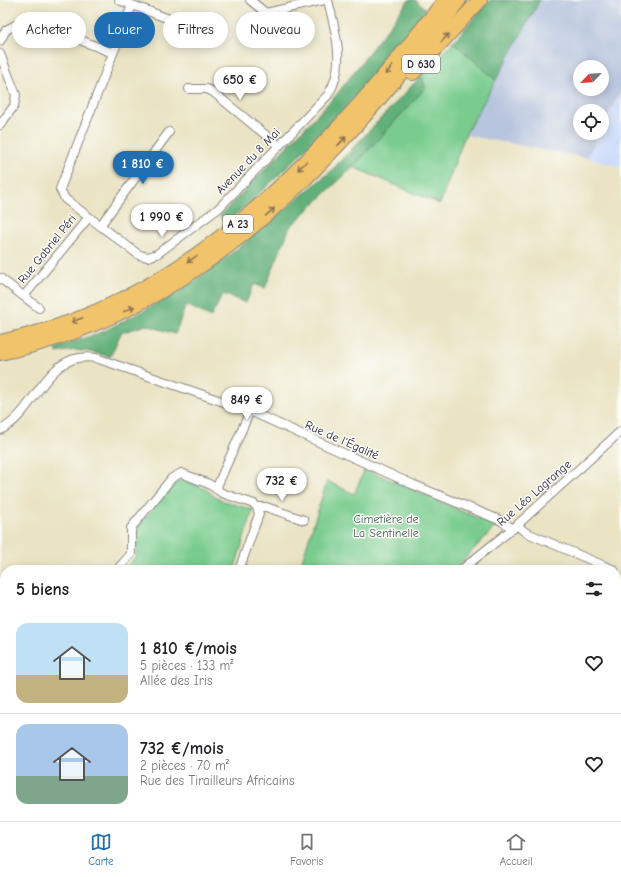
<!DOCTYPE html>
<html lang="fr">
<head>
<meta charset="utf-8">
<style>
  :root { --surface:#fff; --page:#f2f2f2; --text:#202124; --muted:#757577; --line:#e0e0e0; --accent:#1f6fb2 }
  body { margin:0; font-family:"Comic Neue",sans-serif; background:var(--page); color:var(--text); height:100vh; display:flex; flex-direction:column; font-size:15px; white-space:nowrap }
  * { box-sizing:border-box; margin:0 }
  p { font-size:13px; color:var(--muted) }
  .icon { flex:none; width:22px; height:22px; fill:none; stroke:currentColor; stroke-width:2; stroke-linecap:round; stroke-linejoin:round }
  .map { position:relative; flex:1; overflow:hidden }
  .side { position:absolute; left:0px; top:565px; width:621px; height:256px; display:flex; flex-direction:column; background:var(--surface); border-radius:16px 16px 0 0; box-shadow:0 2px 10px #0003 }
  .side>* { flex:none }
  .hud { position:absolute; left:12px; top:12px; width:400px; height:36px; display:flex; gap:8px }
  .needle { width:26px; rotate:245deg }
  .buttons { position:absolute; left:573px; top:60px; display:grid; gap:8px }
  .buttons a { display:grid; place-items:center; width:36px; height:36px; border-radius:50%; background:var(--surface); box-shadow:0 2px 10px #0003; font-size:20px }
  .price { position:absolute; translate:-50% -34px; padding:0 9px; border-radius:14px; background:#fff; color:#222; font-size:13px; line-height:26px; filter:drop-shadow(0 1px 2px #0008) }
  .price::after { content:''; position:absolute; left:50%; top:24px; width:12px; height:9px; margin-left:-6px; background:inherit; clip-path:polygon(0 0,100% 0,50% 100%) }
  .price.active { background:var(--accent); color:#fff }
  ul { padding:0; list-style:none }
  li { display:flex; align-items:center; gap:12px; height:100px; padding:0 16px }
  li+li { border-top:1px solid var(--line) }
  li span { display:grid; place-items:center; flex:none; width:112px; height:80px; border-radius:12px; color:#555 }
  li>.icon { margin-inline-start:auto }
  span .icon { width:48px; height:48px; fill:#fffc; stroke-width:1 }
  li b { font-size:17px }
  h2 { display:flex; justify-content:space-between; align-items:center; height:48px; padding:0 16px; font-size:17px }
  .tag { padding:0 14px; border-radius:18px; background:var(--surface); box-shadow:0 2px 10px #0003; font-size:14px; line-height:36px }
  .tag.active { background:var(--accent); color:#fff }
  .tabs { display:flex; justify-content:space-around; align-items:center; height:56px; border-top:1px solid var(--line); background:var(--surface); font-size:11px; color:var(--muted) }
  .tabs a { display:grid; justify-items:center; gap:2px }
  .tabs .active { color:var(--accent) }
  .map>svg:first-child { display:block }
</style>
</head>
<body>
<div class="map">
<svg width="621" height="821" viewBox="0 0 621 821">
  <rect width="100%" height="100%" fill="#fdfcf7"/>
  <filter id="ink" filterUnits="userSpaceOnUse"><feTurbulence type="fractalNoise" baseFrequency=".025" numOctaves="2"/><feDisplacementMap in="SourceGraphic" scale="8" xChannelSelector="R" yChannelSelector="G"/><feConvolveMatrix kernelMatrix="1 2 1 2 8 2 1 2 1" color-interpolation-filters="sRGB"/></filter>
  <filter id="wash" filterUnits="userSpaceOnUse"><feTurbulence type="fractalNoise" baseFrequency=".012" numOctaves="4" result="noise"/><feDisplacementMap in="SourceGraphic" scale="16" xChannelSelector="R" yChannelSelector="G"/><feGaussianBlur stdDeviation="0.9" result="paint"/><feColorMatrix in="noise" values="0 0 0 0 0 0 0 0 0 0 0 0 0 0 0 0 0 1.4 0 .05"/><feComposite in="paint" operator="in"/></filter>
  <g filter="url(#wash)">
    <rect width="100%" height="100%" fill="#eae4c5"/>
    <path fill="#ccdbfa" d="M621,92V167L587,158L599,133H602V127Z"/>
    <path fill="#b8c5de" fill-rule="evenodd" d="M540,0H621V90L602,127V111H580V133H599L587,158L465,135ZM580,67H602V89H580Z"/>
    <path fill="#79cc8e" stroke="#4e7764" d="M453,42L496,80L465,135L440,204L353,167L425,88L422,75Z
      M365,469L496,526L454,570H299L327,481L354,494Z
      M183,479L207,490L218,499L253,510L234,570H124L137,555L134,531L176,482Z"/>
    <path fill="#62b079" stroke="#42695a" d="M409,0H415L426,9C368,88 300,159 226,223L220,216L338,93Z
      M490,0H540L496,80L453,42Z
      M422,75L425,88L353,167L290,227L265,288L254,284L246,303L223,294L211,317L186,305L175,334L146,325L121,333L110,357C89,351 78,348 57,353L56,348L102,332L143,311L176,293L216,266L330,172Z"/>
  </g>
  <g filter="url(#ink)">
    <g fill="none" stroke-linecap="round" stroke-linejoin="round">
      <g stroke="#868380" stroke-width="10">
        <path id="street" d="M119,0L169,19
          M250,0L266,13L324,0
          M132,5L60,189L65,199L139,255L148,257L157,254L219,208L328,95C347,64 335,32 328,0
          M0,41L6,30L27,19L113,53
          M0,54L16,95L14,106L0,125
          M189,89H207L213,92L279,146
          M100,226L169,132
          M0,278L39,308
          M24,296L89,217
          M0,430C37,413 45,349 96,358L250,411L414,485L502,521L513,529
          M216,489L250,411
          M257,507H266L304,520
          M517,525L525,532L614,570
          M117,570L131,554V528L172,478L181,473L209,484L222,493L254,504L257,507L259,514L239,570
          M461,570L517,525L621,431
          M166,821L174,816"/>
      </g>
      <g stroke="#868380" stroke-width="13">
        <path id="secondary" d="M0,758L5,768
          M30,816L32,821"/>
      </g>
      <g stroke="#868380" stroke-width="16">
        <path id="highway" d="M413,73L480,0
          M0,342C194,303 329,148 445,0
          M0,353C205,311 337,157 459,0"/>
      </g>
      <use href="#street" stroke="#fff" stroke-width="8"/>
      <use href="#secondary" stroke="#f9e7c3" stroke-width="11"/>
      <use href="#highway" stroke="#f1c36a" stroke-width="14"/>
    </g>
    <defs><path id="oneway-shaft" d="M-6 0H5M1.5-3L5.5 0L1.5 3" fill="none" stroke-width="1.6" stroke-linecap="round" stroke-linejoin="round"/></defs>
    <g stroke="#8a7252">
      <use href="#oneway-shaft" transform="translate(445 38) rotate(-48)"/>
      <use href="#oneway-shaft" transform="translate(389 70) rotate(130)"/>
      <use href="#oneway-shaft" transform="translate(342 141) rotate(-47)"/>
      <use href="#oneway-shaft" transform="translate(302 166) rotate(135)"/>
      <use href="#oneway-shaft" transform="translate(270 212) rotate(-41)"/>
      <use href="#oneway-shaft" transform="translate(192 259) rotate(145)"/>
      <use href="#oneway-shaft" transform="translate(129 309) rotate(-26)"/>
      <use href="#oneway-shaft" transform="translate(77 320) rotate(159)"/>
    </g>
  </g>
  <g text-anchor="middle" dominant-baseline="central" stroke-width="3" stroke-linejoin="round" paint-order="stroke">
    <g fill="#fdfcf7" stroke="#646373" stroke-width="1">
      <rect x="402" y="55" width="38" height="18" rx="3"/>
      <rect x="223" y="215" width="30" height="18" rx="3"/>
    </g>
    <g font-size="11" font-weight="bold" fill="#22223b">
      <text x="421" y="64">D 630</text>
      <text x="238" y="224">A 23</text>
    </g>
    <g font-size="12" fill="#22223b" stroke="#fdfcf7">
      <text transform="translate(248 161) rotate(-46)">Avenue du 8 Mai</text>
      <text transform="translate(47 249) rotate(-51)">Rue Gabriel Péri</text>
      <text transform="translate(342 440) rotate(24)">Rue de l'Égalité</text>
      <text transform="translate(534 493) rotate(-41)">Rue Léo Lagrange</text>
    </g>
    <g font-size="12" fill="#405e58" stroke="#fdfcf7">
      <text x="386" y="519">Cimetière de<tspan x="386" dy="14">La Sentinelle</tspan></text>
    </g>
  </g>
</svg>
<div class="buttons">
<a><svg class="needle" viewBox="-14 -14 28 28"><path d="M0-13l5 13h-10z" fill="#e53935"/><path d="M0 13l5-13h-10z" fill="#757577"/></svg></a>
<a><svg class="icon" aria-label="locate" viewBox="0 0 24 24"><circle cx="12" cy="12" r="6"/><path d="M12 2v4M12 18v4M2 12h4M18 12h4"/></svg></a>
</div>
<b class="price" style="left:240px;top:101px">650 €</b>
<b class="price active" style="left:143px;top:185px">1 810 €</b>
<b class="price" style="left:162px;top:238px">1 990 €</b>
<b class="price" style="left:247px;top:421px">849 €</b>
<b class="price" style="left:282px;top:502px">732 €</b>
<div class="hud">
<a class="tag">Acheter</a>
<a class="tag active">Louer</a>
<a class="tag">Filtres</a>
<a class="tag">Nouveau</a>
</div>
<section class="side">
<h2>5 biens<svg class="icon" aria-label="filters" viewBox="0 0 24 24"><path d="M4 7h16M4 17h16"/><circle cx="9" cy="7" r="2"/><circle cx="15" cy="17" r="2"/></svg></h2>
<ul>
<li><span style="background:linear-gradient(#bfe0f5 65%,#c2b280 0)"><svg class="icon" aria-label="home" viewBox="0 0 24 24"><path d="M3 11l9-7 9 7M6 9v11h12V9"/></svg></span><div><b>1 810 €/mois</b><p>5 pièces · 133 m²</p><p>Allée des Iris</p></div><svg class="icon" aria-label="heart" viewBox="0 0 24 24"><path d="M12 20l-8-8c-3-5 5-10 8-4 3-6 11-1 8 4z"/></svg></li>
<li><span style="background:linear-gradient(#a9c7e8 65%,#7fa58c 0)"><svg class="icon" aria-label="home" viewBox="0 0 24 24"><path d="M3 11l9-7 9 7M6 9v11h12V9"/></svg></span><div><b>732 €/mois</b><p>2 pièces · 70 m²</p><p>Rue des Tirailleurs Africains</p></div><svg class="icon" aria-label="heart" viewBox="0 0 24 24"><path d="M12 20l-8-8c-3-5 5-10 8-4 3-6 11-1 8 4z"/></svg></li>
</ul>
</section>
</div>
<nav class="tabs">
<a class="active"><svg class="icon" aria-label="map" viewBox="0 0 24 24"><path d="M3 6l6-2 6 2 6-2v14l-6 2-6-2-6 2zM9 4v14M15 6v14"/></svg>Carte</a>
<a><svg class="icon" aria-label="saved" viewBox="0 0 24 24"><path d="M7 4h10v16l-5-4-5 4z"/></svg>Favoris</a>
<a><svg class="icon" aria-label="home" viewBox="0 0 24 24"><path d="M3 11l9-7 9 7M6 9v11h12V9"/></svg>Accueil</a>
</nav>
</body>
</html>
